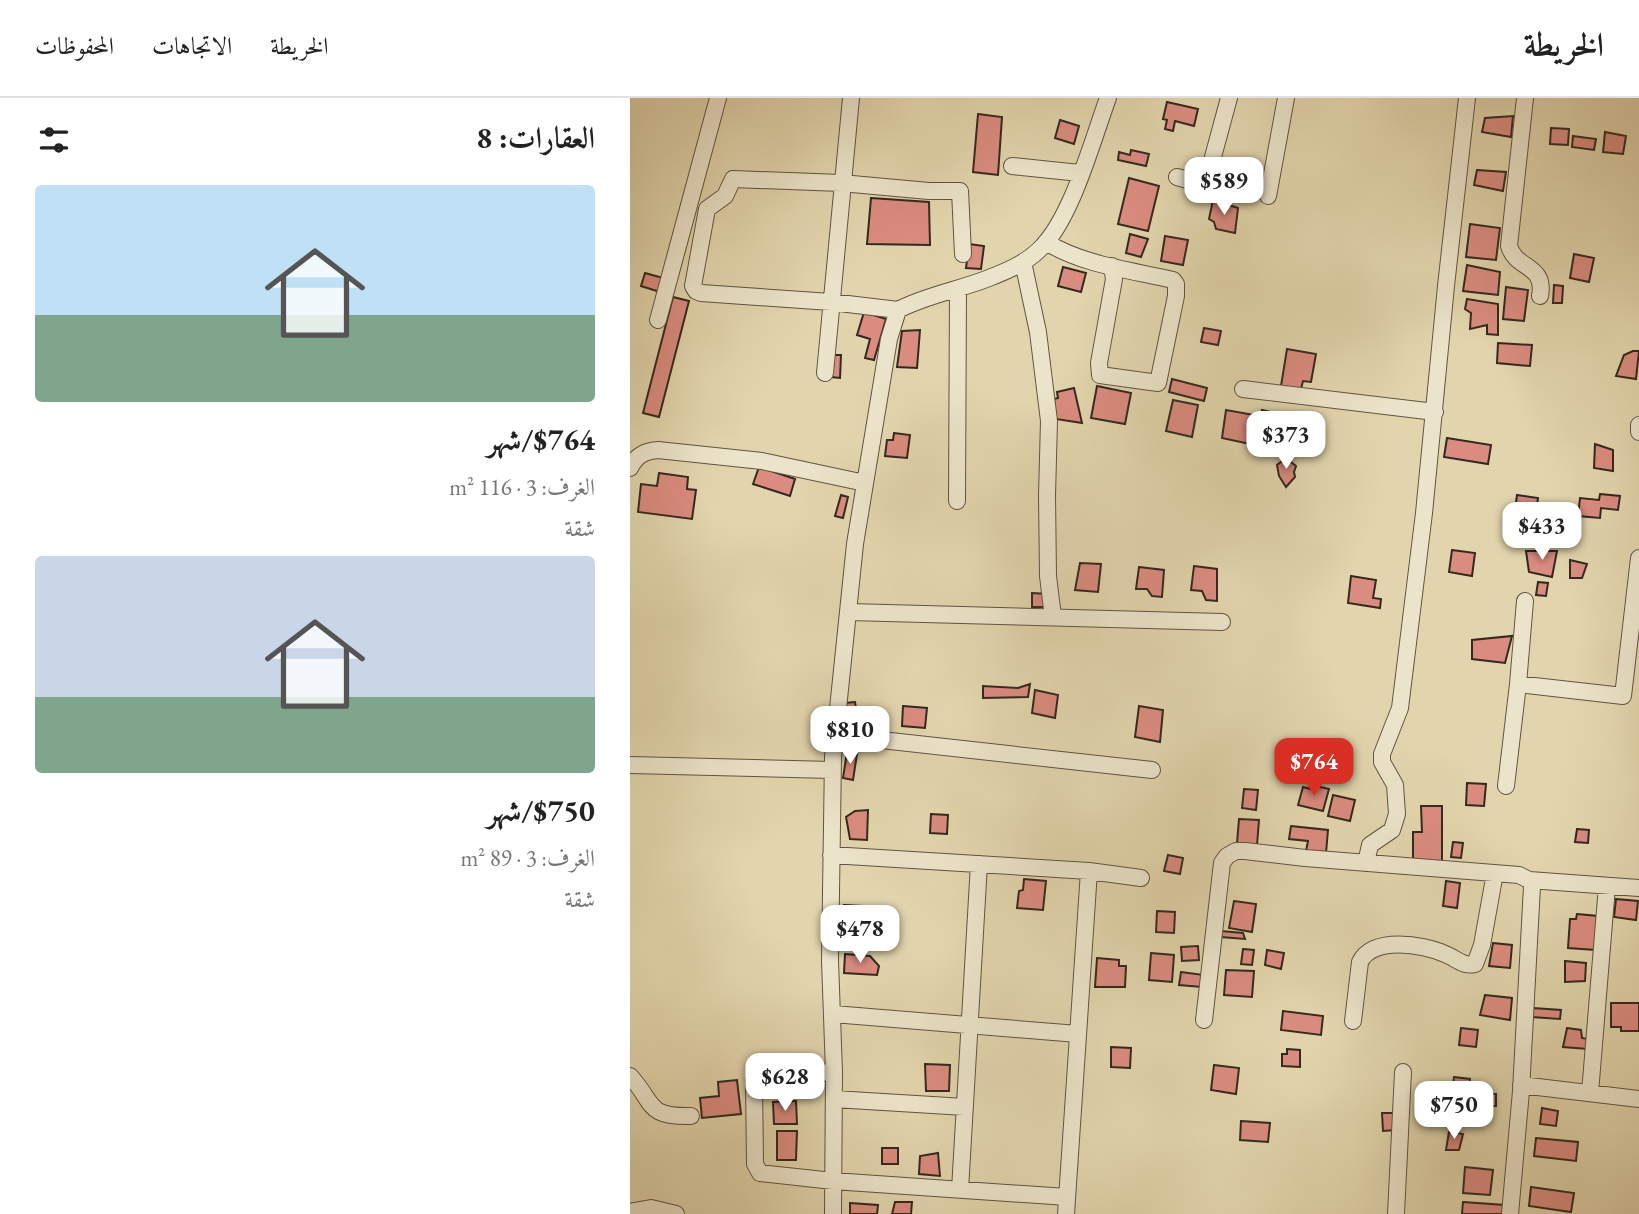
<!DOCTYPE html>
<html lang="ar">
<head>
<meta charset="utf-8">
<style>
  :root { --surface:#fff; --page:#f2f2f2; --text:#222; --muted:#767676; --line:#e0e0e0; --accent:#d93025 }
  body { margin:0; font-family:"EB Garamond",Amiri,serif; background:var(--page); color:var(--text); direction:rtl; height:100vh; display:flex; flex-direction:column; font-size:26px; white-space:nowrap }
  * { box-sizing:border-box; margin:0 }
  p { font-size:23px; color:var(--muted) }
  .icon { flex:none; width:38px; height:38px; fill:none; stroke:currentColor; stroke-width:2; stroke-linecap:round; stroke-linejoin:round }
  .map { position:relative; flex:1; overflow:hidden; direction:ltr }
  .details { display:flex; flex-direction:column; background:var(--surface); width:630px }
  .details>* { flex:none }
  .price { position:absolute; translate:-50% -60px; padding:0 16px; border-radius:14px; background:#fff; color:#222; font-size:23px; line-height:46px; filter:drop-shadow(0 2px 4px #0008) }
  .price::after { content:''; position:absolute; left:50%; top:42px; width:21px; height:16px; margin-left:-10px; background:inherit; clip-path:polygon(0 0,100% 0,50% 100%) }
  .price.active { background:var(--accent); color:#fff }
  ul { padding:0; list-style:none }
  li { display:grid; align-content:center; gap:14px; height:371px; padding:0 35px }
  li span { display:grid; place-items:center; height:217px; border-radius:7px; color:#555 }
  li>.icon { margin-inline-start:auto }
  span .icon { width:126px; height:126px; fill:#fffc; stroke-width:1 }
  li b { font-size:30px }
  h2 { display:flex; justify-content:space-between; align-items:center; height:84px; padding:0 35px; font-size:30px }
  header { display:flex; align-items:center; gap:42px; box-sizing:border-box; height:98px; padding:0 35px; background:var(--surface); border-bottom:2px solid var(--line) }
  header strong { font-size:33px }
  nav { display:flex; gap:38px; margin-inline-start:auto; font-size:24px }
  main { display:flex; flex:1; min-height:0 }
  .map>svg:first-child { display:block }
</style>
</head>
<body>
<header>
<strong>الخريطة</strong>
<nav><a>الخريطة</a><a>الاتجاهات</a><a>المحفوظات</a></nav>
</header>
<main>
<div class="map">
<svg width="1009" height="1116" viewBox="0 0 1009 1116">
  <rect width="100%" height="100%" fill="#e2d5ad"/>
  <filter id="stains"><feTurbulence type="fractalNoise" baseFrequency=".00286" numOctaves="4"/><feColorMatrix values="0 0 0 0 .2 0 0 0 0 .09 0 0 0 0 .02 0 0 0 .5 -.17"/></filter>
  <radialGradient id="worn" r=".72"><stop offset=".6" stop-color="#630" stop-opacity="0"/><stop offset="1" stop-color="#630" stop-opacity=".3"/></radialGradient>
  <path fill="#db8c80" stroke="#33291e" stroke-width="2" d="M537,4L568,11L564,28L545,23L543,33L535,31L537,22L533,21Z
    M348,16L372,19L368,77L343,74Z
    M883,18L881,39L852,34L855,20Z
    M430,22L449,28L444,46L425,40Z
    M921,30L939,31L938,47L920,46Z
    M975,34L996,38L993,56L973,54Z
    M943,38L966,41L964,52L942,49Z
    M501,52L519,56L516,68L488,62L489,54L500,57Z
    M593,69L617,74L609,100L587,92Z
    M847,72L876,74L873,93L844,87Z
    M499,80L529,88L518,133L488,126Z
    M241,100L299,104L300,147L237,146Z
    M583,102L608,110L605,135L586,131L584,124L579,121Z
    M840,126L870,130L866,162L836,159Z
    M500,136L518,141L511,159L496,155Z
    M535,138L558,142L553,167L531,163Z
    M339,146L354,148L351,171L336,170Z
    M944,156L964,160L959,184L940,180Z
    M837,167L870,174L868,197L833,193Z
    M433,169L456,175L451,194L428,188Z
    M15,175L33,180L30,194L11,188Z
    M924,187L933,188L932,205H923Z
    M876,189L898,192L894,223L873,221Z
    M43,199L59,203L29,319L13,315Z
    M837,201L868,206V237L857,236V227L840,231L841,215L835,211Z
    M234,214L256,221L244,262L235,260L240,241L227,237Z
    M574,230L591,233L588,247L571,244Z
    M290,232L287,270L267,269L272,233Z
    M868,245L902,247L900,268L867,265Z
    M657,251L686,256L681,284L673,283L671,291L651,288Z
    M1003,253H1009L1006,281L986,278L994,257Z
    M203,257H211L210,280L201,279Z
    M542,281L577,290L574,303L539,294Z
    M467,288L501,295L495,326L461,320Z
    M444,290L452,325L426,321L424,301L428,300L427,294Z
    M543,302L568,307L562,339L536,333Z
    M596,312L624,317L620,346L592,340Z
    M632,312L654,317L653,330L657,332L656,341L650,340L648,348L626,344Z
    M682,314V354L662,348L661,318Z
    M264,335L280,337L277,360L255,358L257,342H263Z
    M817,340L861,347L858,366L814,359Z
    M965,346L983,352V373L964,370Z
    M656,360L666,368L664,374L665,379L656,389L649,378L647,367Z
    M129,369L165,381L160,398L123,386Z
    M29,375L58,379L57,391L66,392L62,421L8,414L11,386L27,388Z
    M970,396L990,398L988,412L971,410L970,420L948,418L950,400L969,402Z
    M211,397L218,399L213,420L205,418Z
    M887,397L908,400L905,423L884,420Z
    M822,452L845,455L842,478L819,474Z
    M896,453H927L922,479L899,474Z
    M940,462L957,466L952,480H940Z
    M450,465L471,466L468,494L445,492Z
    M564,468L587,471V503L576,502L572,493L561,492Z
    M509,469L534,472L532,499L522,498L517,491H506Z
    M721,478L746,482L743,500L751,501L750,510L718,505Z
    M908,484L918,485L916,498L906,497Z
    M402,495L418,496L417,509H402Z
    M882,538L875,565L842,561V542Z
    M400,586L398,599L353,600V588L388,590Z
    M405,592L428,597L425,620L402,615Z
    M225,604L227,618L217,619L215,605Z
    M273,608L297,610L295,630L272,628Z
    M509,608L533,612L530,644L505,639Z
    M217,654L227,656L223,682L213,680Z
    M837,685L856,686L854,708L836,707Z
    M682,687L699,691L693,713L668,707L673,689L681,691Z
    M614,691L628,692L626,712L612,710Z
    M703,697L725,702L720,723L698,718Z
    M791,708H812V763L783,764V734H792Z
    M238,712L237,742L220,741L216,719L225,713Z
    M301,716L318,717L317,736L300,735Z
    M609,721L629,722L627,747L607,745Z
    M661,728L698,732L696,755L676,753L678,743L659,741Z
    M947,731L959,732L958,745L945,744Z
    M823,744L833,745L831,760L821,759Z
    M538,757L553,760L550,776L534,773Z
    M394,781L416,783L413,812L387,810L389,793L393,792Z
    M816,783L830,785L827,810L813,808Z
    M986,801L1008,803L1006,822L984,819Z
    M604,803L626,806L622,834L599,830Z
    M214,807L251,809L249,834L213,832Z
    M527,813L545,814L544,835L526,834Z
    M947,816L968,818L965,852L938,850L940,821H946Z
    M591,833L613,835L615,841L591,839Z
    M863,845L882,847L880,870L859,868Z
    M568,848L569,862L552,863L551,849Z
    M613,851L624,852L622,867L611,866Z
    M637,852L654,855L651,871L635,867Z
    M521,855L544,857L542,884L519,882Z
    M215,856L240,858L249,868L247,877L214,875Z
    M467,860L489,862V868H496L495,889H465Z
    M935,863L956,865L955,883L935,884Z
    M596,872L624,873L622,899L594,897Z
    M551,874L574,877L572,889L549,887Z
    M855,897L882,900L880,922L850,917Z
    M981,905H1009V933H991V929H981Z
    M903,910L931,912L930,921L902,919Z
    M653,913L693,918L691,937L651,932Z
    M831,930L848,932L846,949L829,947Z
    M937,930L951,932L952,940L958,941V951L933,949Z
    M481,949L501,950L500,970L481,969Z
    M657,951L670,952V969L652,968V956H657Z
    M295,966L320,967L319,993H296Z
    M584,967L609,970L606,996L581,992Z
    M824,979L840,981L839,998L822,994Z
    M107,982L111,1016L72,1020L70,1000L89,998L88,984Z
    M851,996H866V1008H852Z
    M166,1003L167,1026H144L143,1004Z
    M912,1010L928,1013L926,1028L910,1026Z
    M752,1015H766V1032L753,1033Z
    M611,1023L640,1025L638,1044L610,1042Z
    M147,1033H167L166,1062H147Z
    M819,1034L833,1036L829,1052H816Z
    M906,1040L948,1044L946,1063L904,1058Z
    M252,1050H268V1066H252Z
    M308,1055L310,1078L289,1076L290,1058Z
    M835,1069L863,1072L860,1097L833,1095Z
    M901,1089L944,1095L941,1114L899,1108Z
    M265,1104H282L281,1116H262Z
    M833,1104L875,1107L874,1116H832Z
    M220,1105L248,1107L247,1116H220Z"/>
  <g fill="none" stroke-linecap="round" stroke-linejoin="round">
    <g stroke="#5f5442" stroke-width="18">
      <path id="minor" d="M895,0L879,148C886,172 916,166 910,198
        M382,68L450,75
        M547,79L568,85L577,81L599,0
        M638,98L656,0
        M416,144C453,167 500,172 543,182L546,186V198L528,285L470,277L469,265L484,181L482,168
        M393,164L408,234L419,323L417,397L418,478L423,519
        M268,212L201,204L71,195L66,193L63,188L77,111L95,98L103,81L211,85L299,93H330L333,156
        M28,222L88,0
        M195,275L221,0
        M613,291L805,314
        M1009,327V334
        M0,370C6,358 14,353 28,352L132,363L235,385
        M327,403L328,191
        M219,514L592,524
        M888,586L895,503
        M206,637L522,672
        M0,667L202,672
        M876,688L888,586L993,598L1009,460
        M201,757L459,773L511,780
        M736,765L740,747L762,732L767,716L765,687L752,664V656L770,610L794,415L816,188L837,0
        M203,916L448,936
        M574,922L592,765L597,758L606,753H615L675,760L889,777L899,782L1009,790
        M723,923L730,864C743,838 793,846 815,856C826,860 833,869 845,866L852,847L865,775
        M204,974L132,978L124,983L125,1066L130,1075L203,1083L437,1099
        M0,978C25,1005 15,1019 61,1018
        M891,987L1009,1001
        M960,995L977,788
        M204,1001L335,1009
        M330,1092L349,766
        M0,1114L21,1110L46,1116
        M203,1116L204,974L200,863L203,659L225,446L259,241L268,212C296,197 329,192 359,180C377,173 396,165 410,151C442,120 462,43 478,0
        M436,1116L459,773
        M766,1116L773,974
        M880,1116L891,993L902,788L899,782"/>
    </g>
    <use href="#minor" stroke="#ece4ca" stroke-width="16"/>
  </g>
  <rect width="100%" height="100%" filter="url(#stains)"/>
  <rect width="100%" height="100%" fill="url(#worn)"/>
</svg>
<b class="price" style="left:594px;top:119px">$589</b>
<b class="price" style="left:656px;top:373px">$373</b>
<b class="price" style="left:912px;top:464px">$433</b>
<b class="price" style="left:220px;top:668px">$810</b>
<b class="price active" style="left:684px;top:700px">$764</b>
<b class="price" style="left:230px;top:867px">$478</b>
<b class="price" style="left:155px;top:1015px">$628</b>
<b class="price" style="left:824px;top:1043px">$750</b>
</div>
<section class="details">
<h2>العقارات: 8<svg class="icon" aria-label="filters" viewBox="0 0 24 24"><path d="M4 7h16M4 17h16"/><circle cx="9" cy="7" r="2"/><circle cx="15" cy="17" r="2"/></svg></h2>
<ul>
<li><span style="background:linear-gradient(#bfe0f5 60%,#7fa58c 0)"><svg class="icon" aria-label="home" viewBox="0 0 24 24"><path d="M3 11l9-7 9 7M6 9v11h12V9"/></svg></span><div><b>$764/شهر</b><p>الغرف: 3 · 116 m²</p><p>شقة</p></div></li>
<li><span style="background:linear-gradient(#c9d6e8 65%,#7fa58c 0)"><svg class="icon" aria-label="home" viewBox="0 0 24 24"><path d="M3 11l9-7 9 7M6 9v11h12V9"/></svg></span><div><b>$750/شهر</b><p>الغرف: 3 · 89 m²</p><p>شقة</p></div></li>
</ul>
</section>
</main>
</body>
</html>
